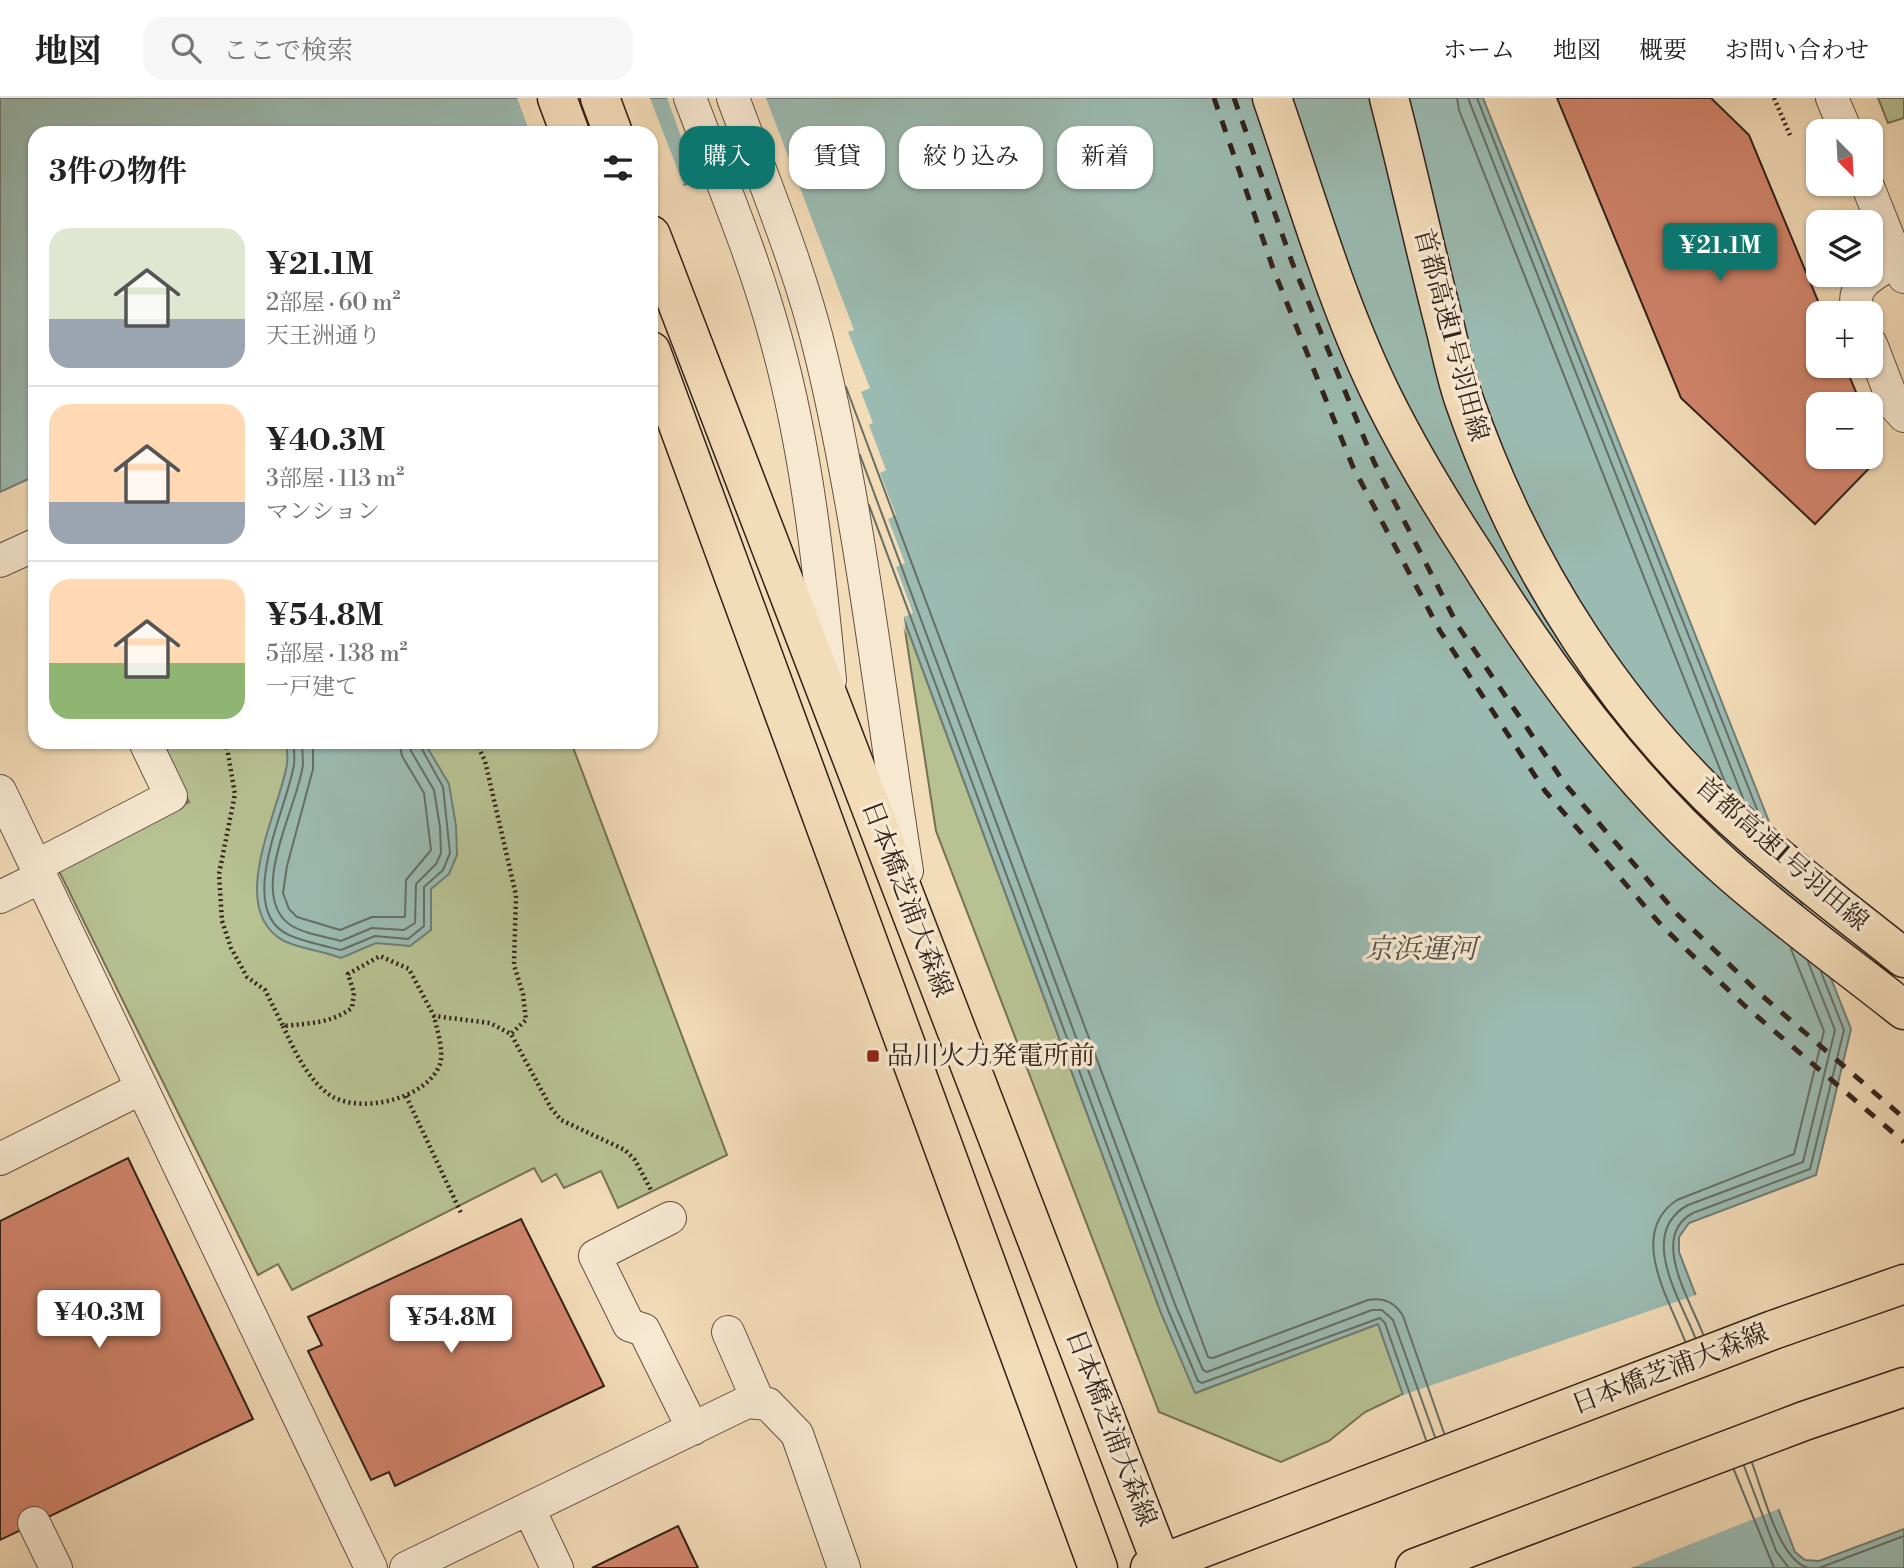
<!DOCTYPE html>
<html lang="ja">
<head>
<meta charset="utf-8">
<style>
  :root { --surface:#fff; --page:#f6f6f6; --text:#222; --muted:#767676; --line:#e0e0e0; --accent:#0f766e }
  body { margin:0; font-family:"Libre Bodoni","Noto Serif JP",serif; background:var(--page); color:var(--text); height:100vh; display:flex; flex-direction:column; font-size:26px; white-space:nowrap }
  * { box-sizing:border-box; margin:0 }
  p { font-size:23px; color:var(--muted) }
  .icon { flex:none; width:38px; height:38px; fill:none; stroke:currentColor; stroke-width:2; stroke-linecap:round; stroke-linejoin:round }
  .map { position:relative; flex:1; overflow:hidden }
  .panel { position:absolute; left:28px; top:28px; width:630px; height:623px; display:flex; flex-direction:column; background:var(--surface); border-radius:21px; box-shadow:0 2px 5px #0004 }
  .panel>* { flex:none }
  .guide { position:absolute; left:679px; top:28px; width:665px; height:63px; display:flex; gap:14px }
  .needle { width:46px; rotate:156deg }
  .fabs { position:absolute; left:1806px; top:21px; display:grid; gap:14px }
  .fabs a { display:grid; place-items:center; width:77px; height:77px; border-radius:14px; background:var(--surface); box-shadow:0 2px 5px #0004; font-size:35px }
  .price { position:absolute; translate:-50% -60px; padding:0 16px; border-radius:7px; background:#fff; color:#222; font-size:23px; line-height:46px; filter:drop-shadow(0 2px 4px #0008) }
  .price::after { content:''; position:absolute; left:50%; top:42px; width:21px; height:16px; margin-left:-10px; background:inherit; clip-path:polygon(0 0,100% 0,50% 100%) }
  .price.current { background:var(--accent); color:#fff }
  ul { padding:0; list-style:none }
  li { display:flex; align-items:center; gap:21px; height:175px; padding:0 21px }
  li+li { border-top:2px solid var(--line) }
  li span { display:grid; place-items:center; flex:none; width:196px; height:140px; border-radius:21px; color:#555 }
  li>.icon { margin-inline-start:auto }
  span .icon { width:84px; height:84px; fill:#fffc; stroke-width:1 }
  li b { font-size:30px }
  h2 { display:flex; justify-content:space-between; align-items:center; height:84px; padding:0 21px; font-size:30px }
  .tag { padding:0 24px; border-radius:21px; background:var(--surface); box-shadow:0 2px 5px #0004; font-size:24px; line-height:63px }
  .tag.current { background:var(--accent); color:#fff }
  header { display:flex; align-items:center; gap:42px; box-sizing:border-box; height:98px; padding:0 35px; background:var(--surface); border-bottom:2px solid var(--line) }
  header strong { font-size:33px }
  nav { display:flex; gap:38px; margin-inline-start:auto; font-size:24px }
  .search { width:490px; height:63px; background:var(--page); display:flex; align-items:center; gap:18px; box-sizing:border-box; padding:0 24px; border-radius:21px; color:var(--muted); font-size:26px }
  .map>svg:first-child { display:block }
</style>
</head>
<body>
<header>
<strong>地図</strong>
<div class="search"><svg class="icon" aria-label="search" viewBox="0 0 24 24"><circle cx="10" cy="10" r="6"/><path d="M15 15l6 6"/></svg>ここで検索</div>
<nav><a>ホーム</a><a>地図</a><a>概要</a><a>お問い合わせ</a></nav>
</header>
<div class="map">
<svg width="1904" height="1470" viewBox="0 0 1904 1470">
  <rect width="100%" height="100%" fill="#f3dcb8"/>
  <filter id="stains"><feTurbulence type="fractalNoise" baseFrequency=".00286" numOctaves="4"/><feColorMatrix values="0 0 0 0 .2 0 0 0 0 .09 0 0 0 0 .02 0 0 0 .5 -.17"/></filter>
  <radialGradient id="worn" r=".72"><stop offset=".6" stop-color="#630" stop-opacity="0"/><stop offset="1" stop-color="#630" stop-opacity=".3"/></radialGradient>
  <path fill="#b7c192" stroke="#747156" stroke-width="2" d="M1878,0H1904V20L1888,25Z
    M903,519L1161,1215L1196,1295L1378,1226L1403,1296L1365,1314L1329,1343L1281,1364L1159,1314L936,733Z
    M161,644H571L727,1057L618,1110L601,1073L564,1090L556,1076L542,1084L534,1070L292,1192L278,1166L258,1177L58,771L189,704Z"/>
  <path fill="#9bbbb2" stroke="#717d75" stroke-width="2" d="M0,0H1483L1851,931L1816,1077L1689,1125L1679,1139V1154L1795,1454L1805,1462L1819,1463L1904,1431V1470H1464L1378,1226L1195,1295L1161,1215L735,65L651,101V35H35V378L0,394Z
    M286,644H424L449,686L456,728L457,757L449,776L431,791V832L410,848L376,845L341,860C325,854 299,850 284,843C225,811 280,712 287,666C288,659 287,651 286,644Z"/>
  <path fill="#f3dcb8" d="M517,0H650L685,91L651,105V35H530Z
    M667,0H766L854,232L848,234L870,290L861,294L873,325L869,327L886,372L880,375L896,417L888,421L905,465L896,469L913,515L904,519L906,536L733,70L698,85Z
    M1699,1196L1781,1410L1631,1470H1460L1400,1298Z"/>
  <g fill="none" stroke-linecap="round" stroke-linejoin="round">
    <path stroke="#666e66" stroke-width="2" d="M1457,0L1459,12L1725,684
      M1468,0L1743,700
      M1477,0L1758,714
      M846,289L1208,1259L1213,1260L1368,1202C1384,1199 1395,1204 1403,1218L1444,1335
      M860,357L1176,1209L1203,1272L1207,1274L1372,1212H1382L1393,1222L1435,1339
      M869,407L1168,1212L1198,1283L1202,1285L1380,1220L1385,1225L1426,1342
      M293,644C294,651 295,659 294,666C289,706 233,812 289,837C305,844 325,848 341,852L375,838L408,841L424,828V789L443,772L450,755L443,689L418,644
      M302,644C302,651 303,659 303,666C299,706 247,794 289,826C301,835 326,839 341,843L372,830L404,832L415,825L416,786L436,766L441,755L440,729L434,692L411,653L409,644
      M313,644V671L287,768L283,795L289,811L297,819L340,832L372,819H405L406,782L431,752L424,695L402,658L399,644
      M1703,1236C1690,1202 1649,1138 1693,1115L1810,1071L1844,932L1821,874
      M1695,1239C1680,1201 1637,1135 1688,1107L1803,1064L1835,932L1808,864
      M1685,1243C1669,1201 1627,1135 1677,1102L1794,1056L1824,933L1791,851
      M1752,1365C1763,1393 1778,1461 1808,1470
      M1744,1368L1776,1453L1789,1470
      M1734,1372L1774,1470
      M1819,1470L1904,1438"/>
  </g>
  <path fill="#d2856c" stroke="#32211a" stroke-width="2" d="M1557,0H1711L1749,37L1823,215H1818V268H1845L1861,306H1818V359H1871V330L1882,357L1815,426L1681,300Z
    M128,1060L253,1321L0,1442V1123Z
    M521,1121L604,1288L395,1388L389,1374L371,1382L308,1253L322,1247L308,1219Z
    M678,1428L698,1470H592Z"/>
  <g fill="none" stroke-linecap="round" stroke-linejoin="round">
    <g stroke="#625042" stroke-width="34">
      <path id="minor" d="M690,0C720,80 754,159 776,241C807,353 819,467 830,582
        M733,0C765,86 801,172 822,261C862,429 880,602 907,773
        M1832,0L1846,33
        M1867,86L1904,179
        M1859,215C1847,186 1876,176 1897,162
        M1871,246L1895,308L1904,318
        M0,463L35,447
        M0,693L371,1470
        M36,768L171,698L145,644
        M0,799L41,779
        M0,1061L142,990
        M670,1120L595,1158L629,1227L644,1232L693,1331
        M728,1234L759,1305
        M529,1411L557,1470
        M34,1425L56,1470
        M406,1470L747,1304L768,1306L797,1336L844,1470"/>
    </g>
    <g stroke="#32211a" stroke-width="41">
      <path id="major" d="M557,0L570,35
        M600,0L613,35
        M651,137L1163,1470
        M651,253L1098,1470
        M1150,1470L1773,1232L1904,1186
        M1415,1470L1804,1323L1904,1289"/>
    </g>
    <g stroke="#32211a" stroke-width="41">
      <path id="highway" d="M1272,0C1307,101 1337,208 1385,304C1411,356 1442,407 1474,456C1545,570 1625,680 1726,770C1782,820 1845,865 1904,912
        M1389,0C1408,73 1424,147 1443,221C1450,248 1455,276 1464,302C1523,472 1620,623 1756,741C1804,782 1855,821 1904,860"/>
    </g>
    <path stroke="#32211a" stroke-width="4.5" stroke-dasharray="2 3.5" stroke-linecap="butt" d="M1774,0L1790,37
      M226,644L235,696L219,776L222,823L231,850L247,879L265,892L283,928C310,925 329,926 352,910L354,895L348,876L380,858L409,871L434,918L490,925L511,936L551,1010L561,1022L625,1052L635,1062L651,1092
      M476,644L485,663L516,797L514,867L523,896L526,922L511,936
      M283,928C294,952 306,978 327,995C356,1018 427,1002 440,966C444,952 437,932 434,918
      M406,998L462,1117"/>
    <use href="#minor" stroke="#f7e8d1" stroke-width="32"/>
    <use href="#major" stroke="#f3dcb8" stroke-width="38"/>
    <use href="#highway" stroke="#f3dcb8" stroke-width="38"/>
    <path stroke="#32211a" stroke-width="5" stroke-dasharray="12 12" stroke-linecap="butt" d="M1214,0L1274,173L1353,369L1440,533L1545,693L1662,828L1745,908L1904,1044
      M1234,0L1292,164L1374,364L1458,528L1565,686L1678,817L1759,895L1904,1020"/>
  </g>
  <rect fill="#8f2418" stroke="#f7e8d1" stroke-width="2.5" x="866" y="951" width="14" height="14" rx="3.5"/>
  <g text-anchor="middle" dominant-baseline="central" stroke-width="7" stroke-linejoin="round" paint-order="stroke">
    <g font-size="26" fill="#32211a" stroke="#f7e8d1">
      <text transform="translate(1451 237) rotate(75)">首都高速1号羽田線</text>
      <text transform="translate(1782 756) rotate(41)">首都高速1号羽田線</text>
      <text transform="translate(907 801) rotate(69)">日本橋芝浦大森線</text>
      <text transform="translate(1670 1271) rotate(-21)">日本橋芝浦大森線</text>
      <text transform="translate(1111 1330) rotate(69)">日本橋芝浦大森線</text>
    </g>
    <g font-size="26" fill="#32211a" stroke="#f7e8d1" text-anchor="start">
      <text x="887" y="958">品川火力発電所前</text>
    </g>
    <g font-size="28" font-style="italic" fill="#524f48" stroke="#f7e8d1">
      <text x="1421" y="851">京浜運河</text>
    </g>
  </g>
  <rect width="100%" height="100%" filter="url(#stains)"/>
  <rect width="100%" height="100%" fill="url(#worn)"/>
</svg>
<div class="fabs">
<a><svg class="needle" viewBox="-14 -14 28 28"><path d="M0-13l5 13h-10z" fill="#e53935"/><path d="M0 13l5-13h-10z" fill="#767676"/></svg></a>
<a><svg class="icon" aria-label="layers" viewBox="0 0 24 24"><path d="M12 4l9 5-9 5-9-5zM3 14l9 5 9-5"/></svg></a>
<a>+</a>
<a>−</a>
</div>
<b class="price current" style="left:1720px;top:185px">¥21.1M</b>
<b class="price" style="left:99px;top:1252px">¥40.3M</b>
<b class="price" style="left:451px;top:1257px">¥54.8M</b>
<div class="guide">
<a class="tag current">購入</a>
<a class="tag">賃貸</a>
<a class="tag">絞り込み</a>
<a class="tag">新着</a>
</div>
<section class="panel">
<h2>3件の物件<svg class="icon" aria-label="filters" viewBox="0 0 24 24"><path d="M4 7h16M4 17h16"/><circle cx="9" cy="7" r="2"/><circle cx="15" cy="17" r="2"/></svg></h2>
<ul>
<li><span style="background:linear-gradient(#dfe7d0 65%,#9aa5b1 0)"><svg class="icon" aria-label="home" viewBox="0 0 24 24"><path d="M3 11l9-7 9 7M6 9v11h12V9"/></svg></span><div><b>¥21.1M</b><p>2部屋 · 60 m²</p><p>天王洲通り</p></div></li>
<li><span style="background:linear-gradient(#ffd9b3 70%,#9aa5b1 0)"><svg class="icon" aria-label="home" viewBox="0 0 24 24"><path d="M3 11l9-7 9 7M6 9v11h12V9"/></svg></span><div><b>¥40.3M</b><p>3部屋 · 113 m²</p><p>マンション</p></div></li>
<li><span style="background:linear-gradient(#ffd9b3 60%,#8fb573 0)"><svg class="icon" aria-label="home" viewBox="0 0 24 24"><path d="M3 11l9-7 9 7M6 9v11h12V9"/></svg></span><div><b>¥54.8M</b><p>5部屋 · 138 m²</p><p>一戸建て</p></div></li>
</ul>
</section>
</div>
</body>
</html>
